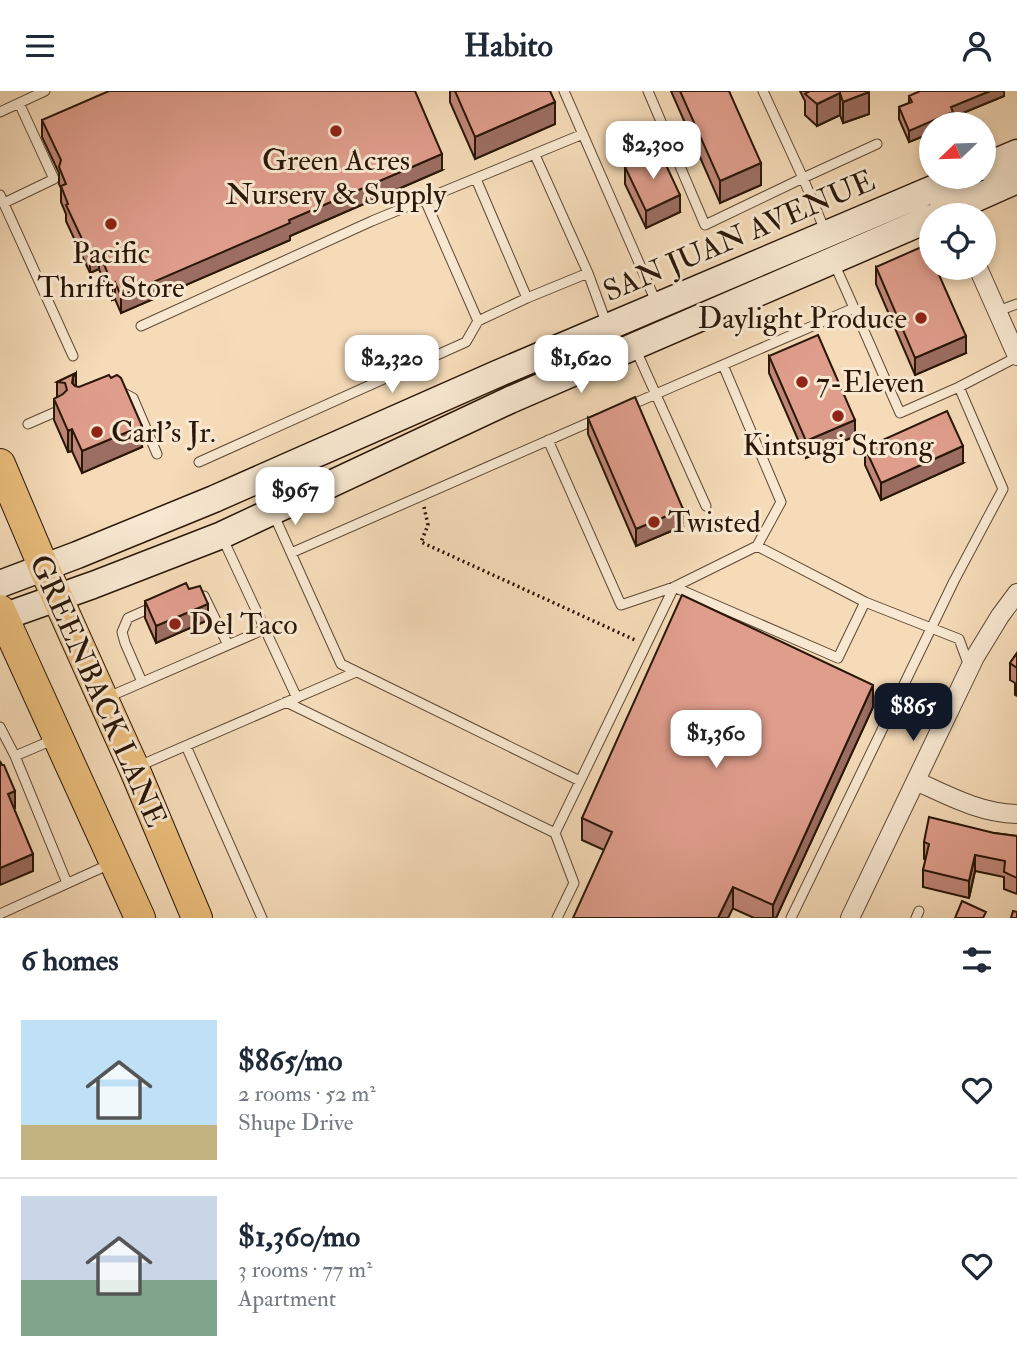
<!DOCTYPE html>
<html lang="en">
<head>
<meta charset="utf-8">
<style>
  :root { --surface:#fff; --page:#f6f6f7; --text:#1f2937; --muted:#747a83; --line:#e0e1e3; --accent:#111827 }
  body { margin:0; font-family:"IM FELL Double Pica",serif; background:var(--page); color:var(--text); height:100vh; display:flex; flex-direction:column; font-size:26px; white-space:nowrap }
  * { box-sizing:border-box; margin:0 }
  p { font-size:23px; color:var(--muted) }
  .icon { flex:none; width:38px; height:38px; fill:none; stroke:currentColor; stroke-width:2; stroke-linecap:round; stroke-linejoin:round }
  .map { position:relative; height:827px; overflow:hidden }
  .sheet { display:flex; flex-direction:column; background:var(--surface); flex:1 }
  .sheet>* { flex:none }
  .needle { width:46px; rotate:247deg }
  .buttons { position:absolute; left:919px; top:21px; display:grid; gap:14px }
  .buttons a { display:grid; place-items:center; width:77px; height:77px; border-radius:50%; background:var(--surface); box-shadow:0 4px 10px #0003; font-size:35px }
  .price { position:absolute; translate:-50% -60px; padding:0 16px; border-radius:14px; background:#fff; color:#222; font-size:23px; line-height:46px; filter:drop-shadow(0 2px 4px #0008) }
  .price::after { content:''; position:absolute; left:50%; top:42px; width:21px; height:16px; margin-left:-10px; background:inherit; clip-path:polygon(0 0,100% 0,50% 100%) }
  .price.current { background:var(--accent); color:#fff }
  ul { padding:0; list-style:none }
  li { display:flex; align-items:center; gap:21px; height:175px; padding:0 21px }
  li+li { border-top:2px solid var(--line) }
  li span { display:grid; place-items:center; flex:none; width:196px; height:140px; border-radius:0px; color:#555 }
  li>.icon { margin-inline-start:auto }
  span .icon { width:84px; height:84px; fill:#fffc; stroke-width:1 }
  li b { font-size:30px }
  h2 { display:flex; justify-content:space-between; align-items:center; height:84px; padding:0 21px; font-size:30px }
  header { display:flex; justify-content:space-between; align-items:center; height:91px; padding:0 21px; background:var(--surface); font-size:32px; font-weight:700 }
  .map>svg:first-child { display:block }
</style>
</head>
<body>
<header><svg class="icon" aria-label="menu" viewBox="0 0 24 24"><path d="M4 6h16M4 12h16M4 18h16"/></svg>Habito<svg class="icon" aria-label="person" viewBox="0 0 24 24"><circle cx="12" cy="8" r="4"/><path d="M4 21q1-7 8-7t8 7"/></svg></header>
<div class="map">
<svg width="1017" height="827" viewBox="0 0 1017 827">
  <rect width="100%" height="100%" fill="#f5dbb8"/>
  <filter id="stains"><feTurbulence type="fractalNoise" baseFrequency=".00286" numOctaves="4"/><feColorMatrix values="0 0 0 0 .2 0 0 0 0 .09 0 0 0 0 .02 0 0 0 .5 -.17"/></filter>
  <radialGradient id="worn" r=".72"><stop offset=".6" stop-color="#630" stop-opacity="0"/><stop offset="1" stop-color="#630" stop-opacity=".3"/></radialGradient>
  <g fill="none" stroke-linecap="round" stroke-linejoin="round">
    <g stroke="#5d4834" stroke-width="11">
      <path id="service" d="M564,0L657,213
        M648,0L705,134L803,87L877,53
        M763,0L803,87L826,142
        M0,21L45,0
        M535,64L588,182
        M476,88L527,207L588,182L607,234
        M0,104L73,265
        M425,109L478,230
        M4,112L54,88L19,12
        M854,217L900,322L959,296L1017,266
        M998,220L1017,213
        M141,235L372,130L583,43
        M635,257L706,415
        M120,300L133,307L157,363
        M626,316L854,217L834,172
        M28,333L60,319
        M548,349L621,514L674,496L757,455L781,411L723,274
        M199,371L466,251L478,230L527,207
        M273,422L341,573L580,690
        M222,446L297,607
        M757,455L865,511
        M291,462L597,328
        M204,505L228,554
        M142,591L125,552L122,541L128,527L155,515
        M106,607L265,538
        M286,611L555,742
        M0,636L15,665L67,792
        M186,655L262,827
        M15,665L55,648
        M139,675L356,581
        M0,823L110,773
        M557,827L574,792L555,742L674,496L838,567L865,511L959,548L969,575
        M791,827L954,490L1003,398L959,296
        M916,827L919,820"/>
    </g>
    <g stroke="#5d4834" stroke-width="20">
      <path id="minor" d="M978,177L1017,265
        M916,690C949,705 980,722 1017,723
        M850,827L975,566L1000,525L1017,502"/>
    </g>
    <g stroke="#2a1708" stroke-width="29">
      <path id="secondary" d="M984,76L1017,62
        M938,124L1017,89
        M0,493L77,464L214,408L497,283L961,86
        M0,527L93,494L222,444L510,309L931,127"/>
    </g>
    <g stroke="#2a1708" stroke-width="32">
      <path id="primary" d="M0,373L44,477L134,677L197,827
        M0,519L140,827"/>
    </g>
    <path stroke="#2a1708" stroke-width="3.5" stroke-dasharray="2 3.5" stroke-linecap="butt" d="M424,416L428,434L421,451L635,549"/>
    <use href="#service" stroke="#f8e8d1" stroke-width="9"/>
    <use href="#minor" stroke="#f8e8d1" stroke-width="18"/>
    <use href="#secondary" stroke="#f8e8d1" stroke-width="26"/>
    <use href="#primary" stroke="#eabe7c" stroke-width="30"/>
  </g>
  <path fill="#c08778" stroke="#2a1708" stroke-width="2" d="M450,0H550L555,33L475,68L450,11Z
    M671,0H729L761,94L720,112Z
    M800,0H869V23L843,32L840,24L817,35L805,24V10Z
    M1004,0V5L953,26V32L931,33V42L909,51L899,28V16L909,12V5Z
    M42,29L442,79L290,145V149L121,222L115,208L112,209L99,178L90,182L66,130V123L61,111V97L59,93V82L42,46Z
    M625,76L680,121L646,137L625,93Z
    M876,176L966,262L915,284L876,193Z
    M769,265L855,345L806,367L769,282Z
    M76,282V296L142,356L82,382L72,360L68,361L54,329V308L57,306V291Z
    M588,327L683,435L636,455L588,343Z
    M865,357L963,372L881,409L865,374Z
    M189,498L208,529L156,552L145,527V510Z
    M1017,562V605L1015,604V592L1010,589V572Z
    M873,616L776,827H754L582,749V727Z
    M994,742L1017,745V803L1004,798V786L975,780L969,807L923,796V779L926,769L924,768V751Z"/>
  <path fill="#9c6e62" stroke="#2a1708" stroke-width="2" d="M990,0H1004V5L953,26V32L951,33H931V42L909,51V40L951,16Z
    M869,1V23L843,32V11Z
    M840,2V24L817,35V13Z
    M555,11V33L475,68V46Z
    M442,63V79L290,145V149L121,222V205L289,129Z
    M761,72V94L720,112V90Z
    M680,104V121L646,137V120Z
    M99,161V178L90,182V165Z
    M115,191V208L112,209V193Z
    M966,245V262L915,284V267Z
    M76,282V304L72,313L73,286Z
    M855,329V345L806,367V350Z
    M142,335V356L82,382V360Z
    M72,338V360L68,361V340Z
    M963,355V372L881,409V392Z
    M683,418V435L636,455V438Z
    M208,513V529L156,552V535Z
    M873,594V616L776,827H773V814Z
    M15,700V717L8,720V703Z
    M33,763V780L0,794V777Z
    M975,764V780L969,807V790Z
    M733,796V817L728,827H718Z"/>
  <path fill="#df9d8c" stroke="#2a1708" stroke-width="2" d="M109,0H415L442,63L289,129L290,132L121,205L115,191L112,193L99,161L90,165L66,114L68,113L61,95L66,93L59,76L61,69L42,29Z
    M455,0H550L555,11L475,46Z
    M680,0H729L761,72L720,90Z
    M810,0H869V1L843,11L840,2L817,13L805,3Z
    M920,0H990L951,16L953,21L909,40L899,16L912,11L909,5Z
    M660,61L680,104L646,120L625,76Z
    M926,154L931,165V177H936L966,245L915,267L876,176Z
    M818,244L855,329L806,350L769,265Z
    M76,282L73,286L72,292L75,295L79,296L109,284L111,287L117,284L121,287L142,335L82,360L72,338L68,340L54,308L63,303L67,299L65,292L57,291Z
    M635,306L683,418L636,438L588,327Z
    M947,320L963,355L881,392L865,357Z
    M186,492L189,498L200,495L208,513L156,535L145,510Z
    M682,504L873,594L773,814L733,796L718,827H573L612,741L582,727Z
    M1017,562V577L1010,572Z
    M0,670L2,674H4L15,700L8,703L33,763L0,777Z
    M929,726L994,742L1017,745V787L1004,781L1005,770L975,764L969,790L923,779L929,753L924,751Z
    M962,810L986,821L983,827H955Z
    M1013,820L1017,821V827H1011Z"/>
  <g fill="#8f2418" stroke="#f8e8d1" stroke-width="2.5">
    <circle cx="336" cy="40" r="7"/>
    <circle cx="111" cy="133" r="7"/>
    <circle cx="921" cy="227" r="7"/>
    <circle cx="802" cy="291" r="7"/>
    <circle cx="838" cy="325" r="7"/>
    <circle cx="97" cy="341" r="7"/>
    <circle cx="654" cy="431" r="7"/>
    <circle cx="175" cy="533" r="7"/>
  </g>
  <g text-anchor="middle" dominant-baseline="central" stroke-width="6" stroke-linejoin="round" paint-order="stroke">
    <g font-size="30" fill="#2a1708" stroke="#f8e8d1" text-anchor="start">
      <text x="336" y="69" text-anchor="middle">Green Acres<tspan x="336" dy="34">Nursery &amp; Supply</tspan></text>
      <text x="111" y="162" text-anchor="middle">Pacific<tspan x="111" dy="34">Thrift Store</tspan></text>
      <text x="907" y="227" text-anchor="end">Daylight Produce</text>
      <text x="816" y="291">7-Eleven</text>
      <text x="111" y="341">Carl's Jr.</text>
      <text x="838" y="354" text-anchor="middle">Kintsugi Strong</text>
      <text x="668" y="431">Twisted</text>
      <text x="189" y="533">Del Taco</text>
    </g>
    <g font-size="30" fill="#2a1708" stroke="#f8e8d1">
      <text transform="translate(739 145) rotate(-23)">SAN JUAN AVENUE</text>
      <text transform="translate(98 600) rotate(66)">GREENBACK LANE</text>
    </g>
  </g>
  <rect width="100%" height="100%" filter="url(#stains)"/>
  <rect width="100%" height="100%" fill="url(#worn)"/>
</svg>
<div class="buttons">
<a><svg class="needle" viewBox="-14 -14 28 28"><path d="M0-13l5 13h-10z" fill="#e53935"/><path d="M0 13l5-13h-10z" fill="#747a83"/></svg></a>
<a><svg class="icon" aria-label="locate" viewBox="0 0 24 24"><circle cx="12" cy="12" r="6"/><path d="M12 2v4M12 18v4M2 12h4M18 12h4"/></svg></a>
</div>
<b class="price" style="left:653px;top:90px">$2,300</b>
<b class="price" style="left:392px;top:304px">$2,320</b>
<b class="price" style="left:581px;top:304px">$1,620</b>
<b class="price" style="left:295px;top:436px">$967</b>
<b class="price current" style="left:913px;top:652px">$865</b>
<b class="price" style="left:716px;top:679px">$1,360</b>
</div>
<section class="sheet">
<h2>6 homes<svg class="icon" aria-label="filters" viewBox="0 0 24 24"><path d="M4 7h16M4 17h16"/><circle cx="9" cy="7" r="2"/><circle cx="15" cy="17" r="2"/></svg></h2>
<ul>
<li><span style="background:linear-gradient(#bfe0f5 75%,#c2b280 0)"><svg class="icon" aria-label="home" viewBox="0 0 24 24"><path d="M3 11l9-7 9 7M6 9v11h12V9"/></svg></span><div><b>$865/mo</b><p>2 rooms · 52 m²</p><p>Shupe Drive</p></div><svg class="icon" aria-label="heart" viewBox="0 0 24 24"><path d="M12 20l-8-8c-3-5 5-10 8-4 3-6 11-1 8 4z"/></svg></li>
<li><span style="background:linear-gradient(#c9d6e8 60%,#7fa58c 0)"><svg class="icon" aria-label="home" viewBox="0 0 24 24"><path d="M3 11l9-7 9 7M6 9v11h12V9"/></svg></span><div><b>$1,360/mo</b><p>3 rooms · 77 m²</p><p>Apartment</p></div><svg class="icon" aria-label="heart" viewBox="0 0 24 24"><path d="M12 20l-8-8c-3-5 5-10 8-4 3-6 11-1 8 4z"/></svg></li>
</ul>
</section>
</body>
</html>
